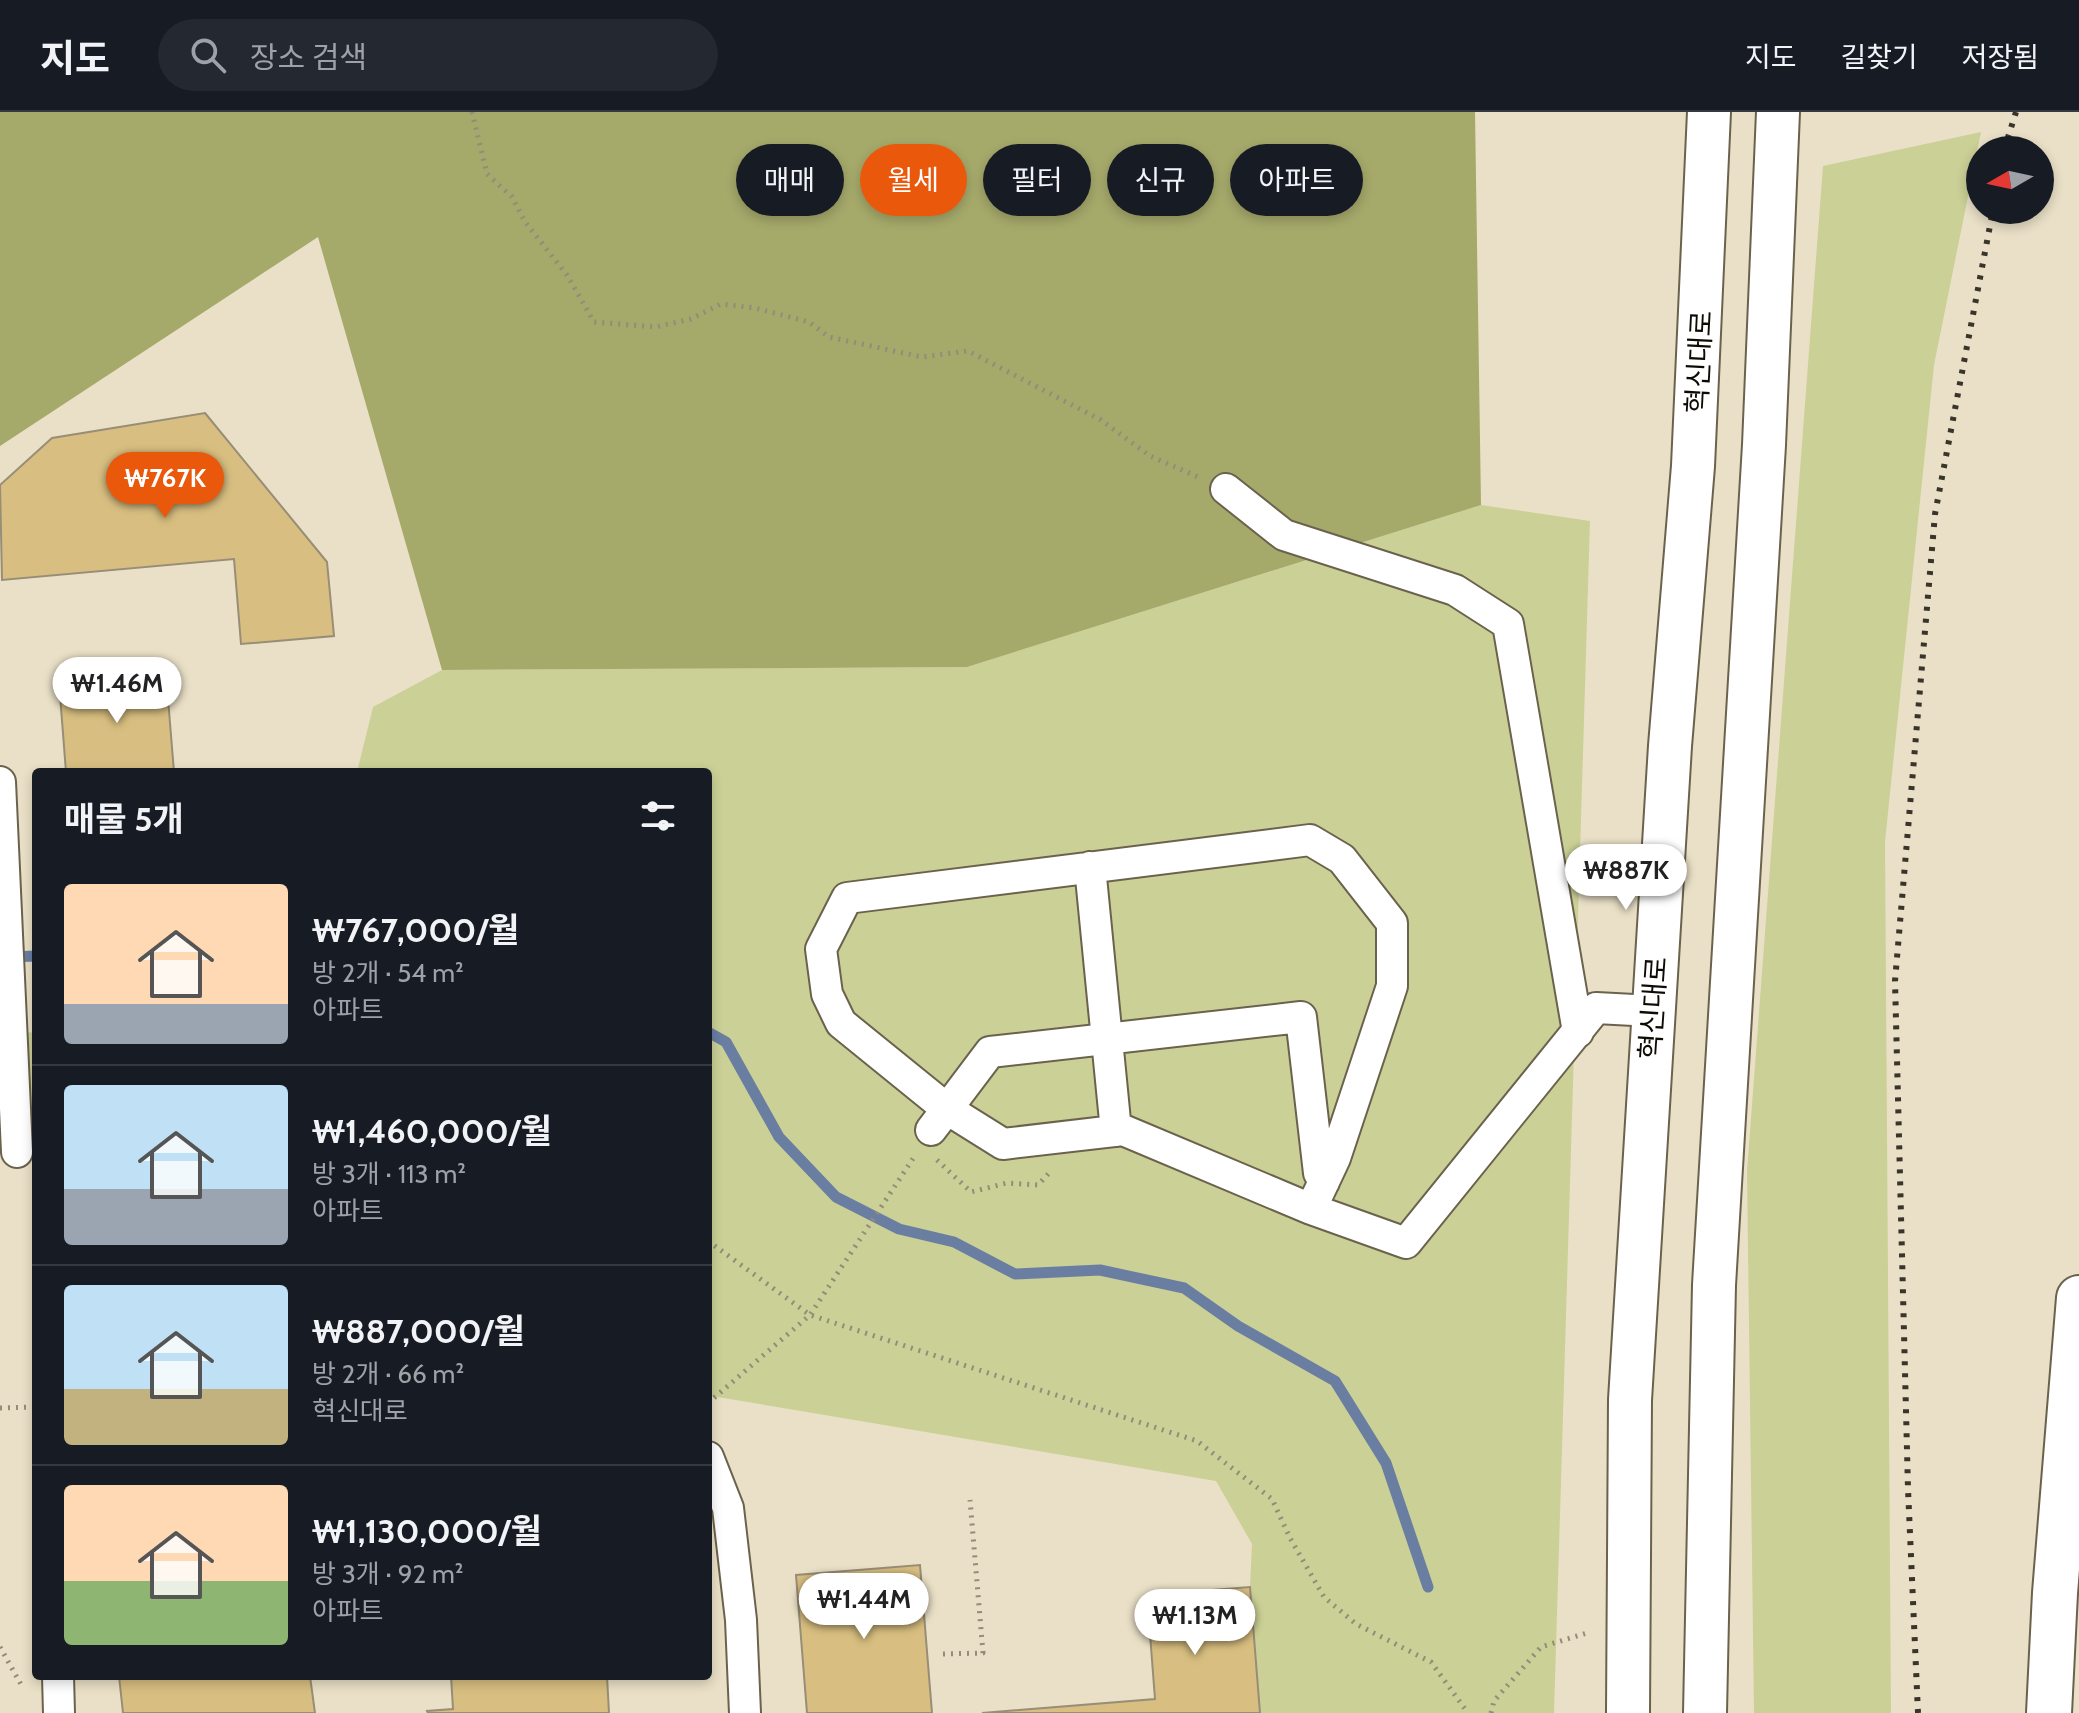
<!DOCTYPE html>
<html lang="ko">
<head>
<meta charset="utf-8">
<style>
  :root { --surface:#171b24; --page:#242831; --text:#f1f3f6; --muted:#9ea1a6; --line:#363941; --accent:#ea580c }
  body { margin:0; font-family:Cabin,"Noto Sans KR",sans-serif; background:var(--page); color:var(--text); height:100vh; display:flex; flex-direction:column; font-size:30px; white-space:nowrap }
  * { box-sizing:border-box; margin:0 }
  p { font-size:26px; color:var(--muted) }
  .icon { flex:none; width:44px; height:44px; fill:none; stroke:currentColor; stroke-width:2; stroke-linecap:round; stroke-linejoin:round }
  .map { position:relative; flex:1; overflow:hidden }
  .side { position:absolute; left:32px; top:656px; width:680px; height:912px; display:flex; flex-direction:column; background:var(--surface); border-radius:8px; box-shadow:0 4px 12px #0003 }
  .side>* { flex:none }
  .hud { position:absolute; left:736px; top:32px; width:760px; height:72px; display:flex; gap:16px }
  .needle { width:52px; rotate:261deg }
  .controls { position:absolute; left:1966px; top:24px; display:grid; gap:16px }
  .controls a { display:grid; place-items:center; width:88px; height:88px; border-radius:50%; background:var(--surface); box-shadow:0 4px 12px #0003; font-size:40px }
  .price { position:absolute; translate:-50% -68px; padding:0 18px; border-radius:28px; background:#fff; color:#222; font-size:26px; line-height:52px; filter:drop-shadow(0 2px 4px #0008) }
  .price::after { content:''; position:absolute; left:50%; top:48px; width:24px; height:18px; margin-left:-12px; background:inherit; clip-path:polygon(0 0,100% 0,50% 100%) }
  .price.selected { background:var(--accent); color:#fff }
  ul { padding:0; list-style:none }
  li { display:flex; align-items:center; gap:24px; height:200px; padding:0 32px }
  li+li { border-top:2px solid var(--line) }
  li span { display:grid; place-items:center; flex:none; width:224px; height:160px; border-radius:8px; color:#555 }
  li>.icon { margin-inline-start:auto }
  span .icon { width:96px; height:96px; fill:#fffc; stroke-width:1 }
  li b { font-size:34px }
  h2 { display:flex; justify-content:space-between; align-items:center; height:96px; padding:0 32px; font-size:34px }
  .chip { padding:0 28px; border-radius:36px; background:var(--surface); box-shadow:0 4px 12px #0003; font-size:28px; line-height:72px }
  .chip.selected { background:var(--accent); color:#fff }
  header { display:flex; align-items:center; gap:48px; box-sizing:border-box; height:112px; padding:0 40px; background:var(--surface); border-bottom:2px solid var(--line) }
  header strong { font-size:38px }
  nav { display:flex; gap:44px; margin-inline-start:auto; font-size:28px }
  .search { width:560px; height:72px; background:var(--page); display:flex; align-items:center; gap:20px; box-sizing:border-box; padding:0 28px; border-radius:44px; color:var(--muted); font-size:30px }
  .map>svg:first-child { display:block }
</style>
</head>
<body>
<header>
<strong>지도</strong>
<div class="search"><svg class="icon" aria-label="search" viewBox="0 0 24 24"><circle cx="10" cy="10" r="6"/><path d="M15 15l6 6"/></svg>장소 검색</div>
<nav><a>지도</a><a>길찾기</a><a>저장됨</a></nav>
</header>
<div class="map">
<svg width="2079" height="1601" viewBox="0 0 2079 1601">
  <rect width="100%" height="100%" fill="#eae0c7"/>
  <path fill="#cbd096" d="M1981,20L1934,253L1885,730L1891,1601H1754L1747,1059L1823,54Z
    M1481,393L1590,409L1554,1601H1260L1250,1475L1252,1432L1216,1369L712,1284L708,1279V660H357L373,595L442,558L967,555Z
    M0,917L36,921V1006L0,1009Z"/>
  <path fill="#a5a96a" d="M0,0H1475L1481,393L967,555L442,558L318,125L0,334Z"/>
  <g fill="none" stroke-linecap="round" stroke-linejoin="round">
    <path stroke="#6a7ea2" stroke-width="11" d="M9,845L36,844
      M708,920L726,930L779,1025L836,1085L899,1117L954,1130L1015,1162L1100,1158L1184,1176L1238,1214L1335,1269L1386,1351L1428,1475"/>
  </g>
  <path fill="#d8be80" stroke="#988e77" stroke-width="2" d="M205,301L327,450L334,524L241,532L234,447L2,468L0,373L52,326Z
    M166,562L174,660H66L59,570Z
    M920,1453L932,1601H807L796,1463Z
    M1250,1475L1260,1601H982L1155,1587L1147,1483Z
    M119,1564H310L315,1601H123Z
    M451,1564H607L609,1601H428L427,1599L453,1597Z"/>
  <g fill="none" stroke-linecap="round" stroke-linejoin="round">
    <g stroke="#6b624d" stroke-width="34">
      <path id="minor" d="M1226,377L1284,423L1455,478L1508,512L1578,920
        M0,670L17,1040
        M1090,755L1116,1019
        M931,1018L947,997L841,911L827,882L821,837L847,786L1310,728L1342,747L1392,811V874L1335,1046L1311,1097L1406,1131L1596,896L1653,899
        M1311,1097L1123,1018L1003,1032L947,997L990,940L1301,905L1319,1061L1324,1070
        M708,1345L728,1396L741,1508L745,1601
        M58,1564L59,1601"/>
    </g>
    <g stroke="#6b624d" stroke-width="46">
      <path id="secondary" d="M1628,1601L1630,1288L1670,634L1693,354L1709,0
        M1705,1601L1714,1173L1764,333L1778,0"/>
    </g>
    <g stroke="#6b624d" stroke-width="48">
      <path id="motorway" d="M2049,1601L2055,1481L2079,1186"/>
    </g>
    <path stroke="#938c7a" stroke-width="5" stroke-dasharray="2 6" stroke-linecap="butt" d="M472,0L487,62L512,85L525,110L567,163L594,210L655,215L691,207L721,192L755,196L809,210L829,225L922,245L968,239L1101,308L1150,344L1198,365
      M937,1048L971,1080L1007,1071L1038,1073L1051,1059
      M708,1129L810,1203L1197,1329L1272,1387L1290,1426L1324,1485L1356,1512L1431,1550L1468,1601
      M708,1291L810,1203L916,1042
      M0,1296L36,1295
      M0,1535L23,1576
      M943,1542L983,1541L970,1388
      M1491,1601L1494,1589L1541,1535L1590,1520"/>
    <use href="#minor" stroke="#fff" stroke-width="30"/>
    <use href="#secondary" stroke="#fff" stroke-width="42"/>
    <use href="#motorway" stroke="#fff" stroke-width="44"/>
    <path stroke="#39352b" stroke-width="6" stroke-dasharray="4 8" stroke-linecap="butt" d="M2004,38L2016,0
      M1918,1601L1908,1377L1895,869L1935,402L1993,98"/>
  </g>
  <g text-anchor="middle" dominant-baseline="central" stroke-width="6" stroke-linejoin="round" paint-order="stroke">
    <g font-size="28" fill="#0e0b04" stroke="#fff">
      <text transform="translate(1699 250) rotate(-87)">혁신대로</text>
      <text transform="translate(1653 896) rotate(-86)">혁신대로</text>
    </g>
  </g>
</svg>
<div class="controls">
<a><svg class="needle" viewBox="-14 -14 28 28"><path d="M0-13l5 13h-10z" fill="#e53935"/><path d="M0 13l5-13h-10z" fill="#9ea1a6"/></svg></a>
</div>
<b class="price selected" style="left:165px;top:408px">₩767K</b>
<b class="price" style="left:117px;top:613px">₩1.46M</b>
<b class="price" style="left:1626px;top:800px">₩887K</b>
<b class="price" style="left:864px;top:1529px">₩1.44M</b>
<b class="price" style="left:1195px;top:1545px">₩1.13M</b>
<div class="hud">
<a class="chip">매매</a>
<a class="chip selected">월세</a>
<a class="chip">필터</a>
<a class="chip">신규</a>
<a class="chip">아파트</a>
</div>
<section class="side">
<h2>매물 5개<svg class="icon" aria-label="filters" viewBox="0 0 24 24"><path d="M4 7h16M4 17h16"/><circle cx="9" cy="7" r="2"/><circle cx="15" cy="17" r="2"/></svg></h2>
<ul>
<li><span style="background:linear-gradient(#ffd9b3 75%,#9aa5b1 0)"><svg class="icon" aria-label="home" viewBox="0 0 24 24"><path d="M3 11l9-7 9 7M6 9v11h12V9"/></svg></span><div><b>₩767,000/월</b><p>방 2개 · 54 m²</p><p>아파트</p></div></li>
<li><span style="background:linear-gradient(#bfe0f5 65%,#9aa5b1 0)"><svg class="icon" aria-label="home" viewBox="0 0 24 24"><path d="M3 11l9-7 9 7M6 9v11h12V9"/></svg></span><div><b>₩1,460,000/월</b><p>방 3개 · 113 m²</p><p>아파트</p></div></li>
<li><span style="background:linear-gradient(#bfe0f5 65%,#c2b280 0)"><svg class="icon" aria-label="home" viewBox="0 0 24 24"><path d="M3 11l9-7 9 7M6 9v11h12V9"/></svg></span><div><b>₩887,000/월</b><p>방 2개 · 66 m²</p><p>혁신대로</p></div></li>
<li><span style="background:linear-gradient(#ffd9b3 60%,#8fb573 0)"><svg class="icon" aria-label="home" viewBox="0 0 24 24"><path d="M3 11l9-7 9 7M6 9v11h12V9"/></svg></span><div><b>₩1,130,000/월</b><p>방 3개 · 92 m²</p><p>아파트</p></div></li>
</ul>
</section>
</div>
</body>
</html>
